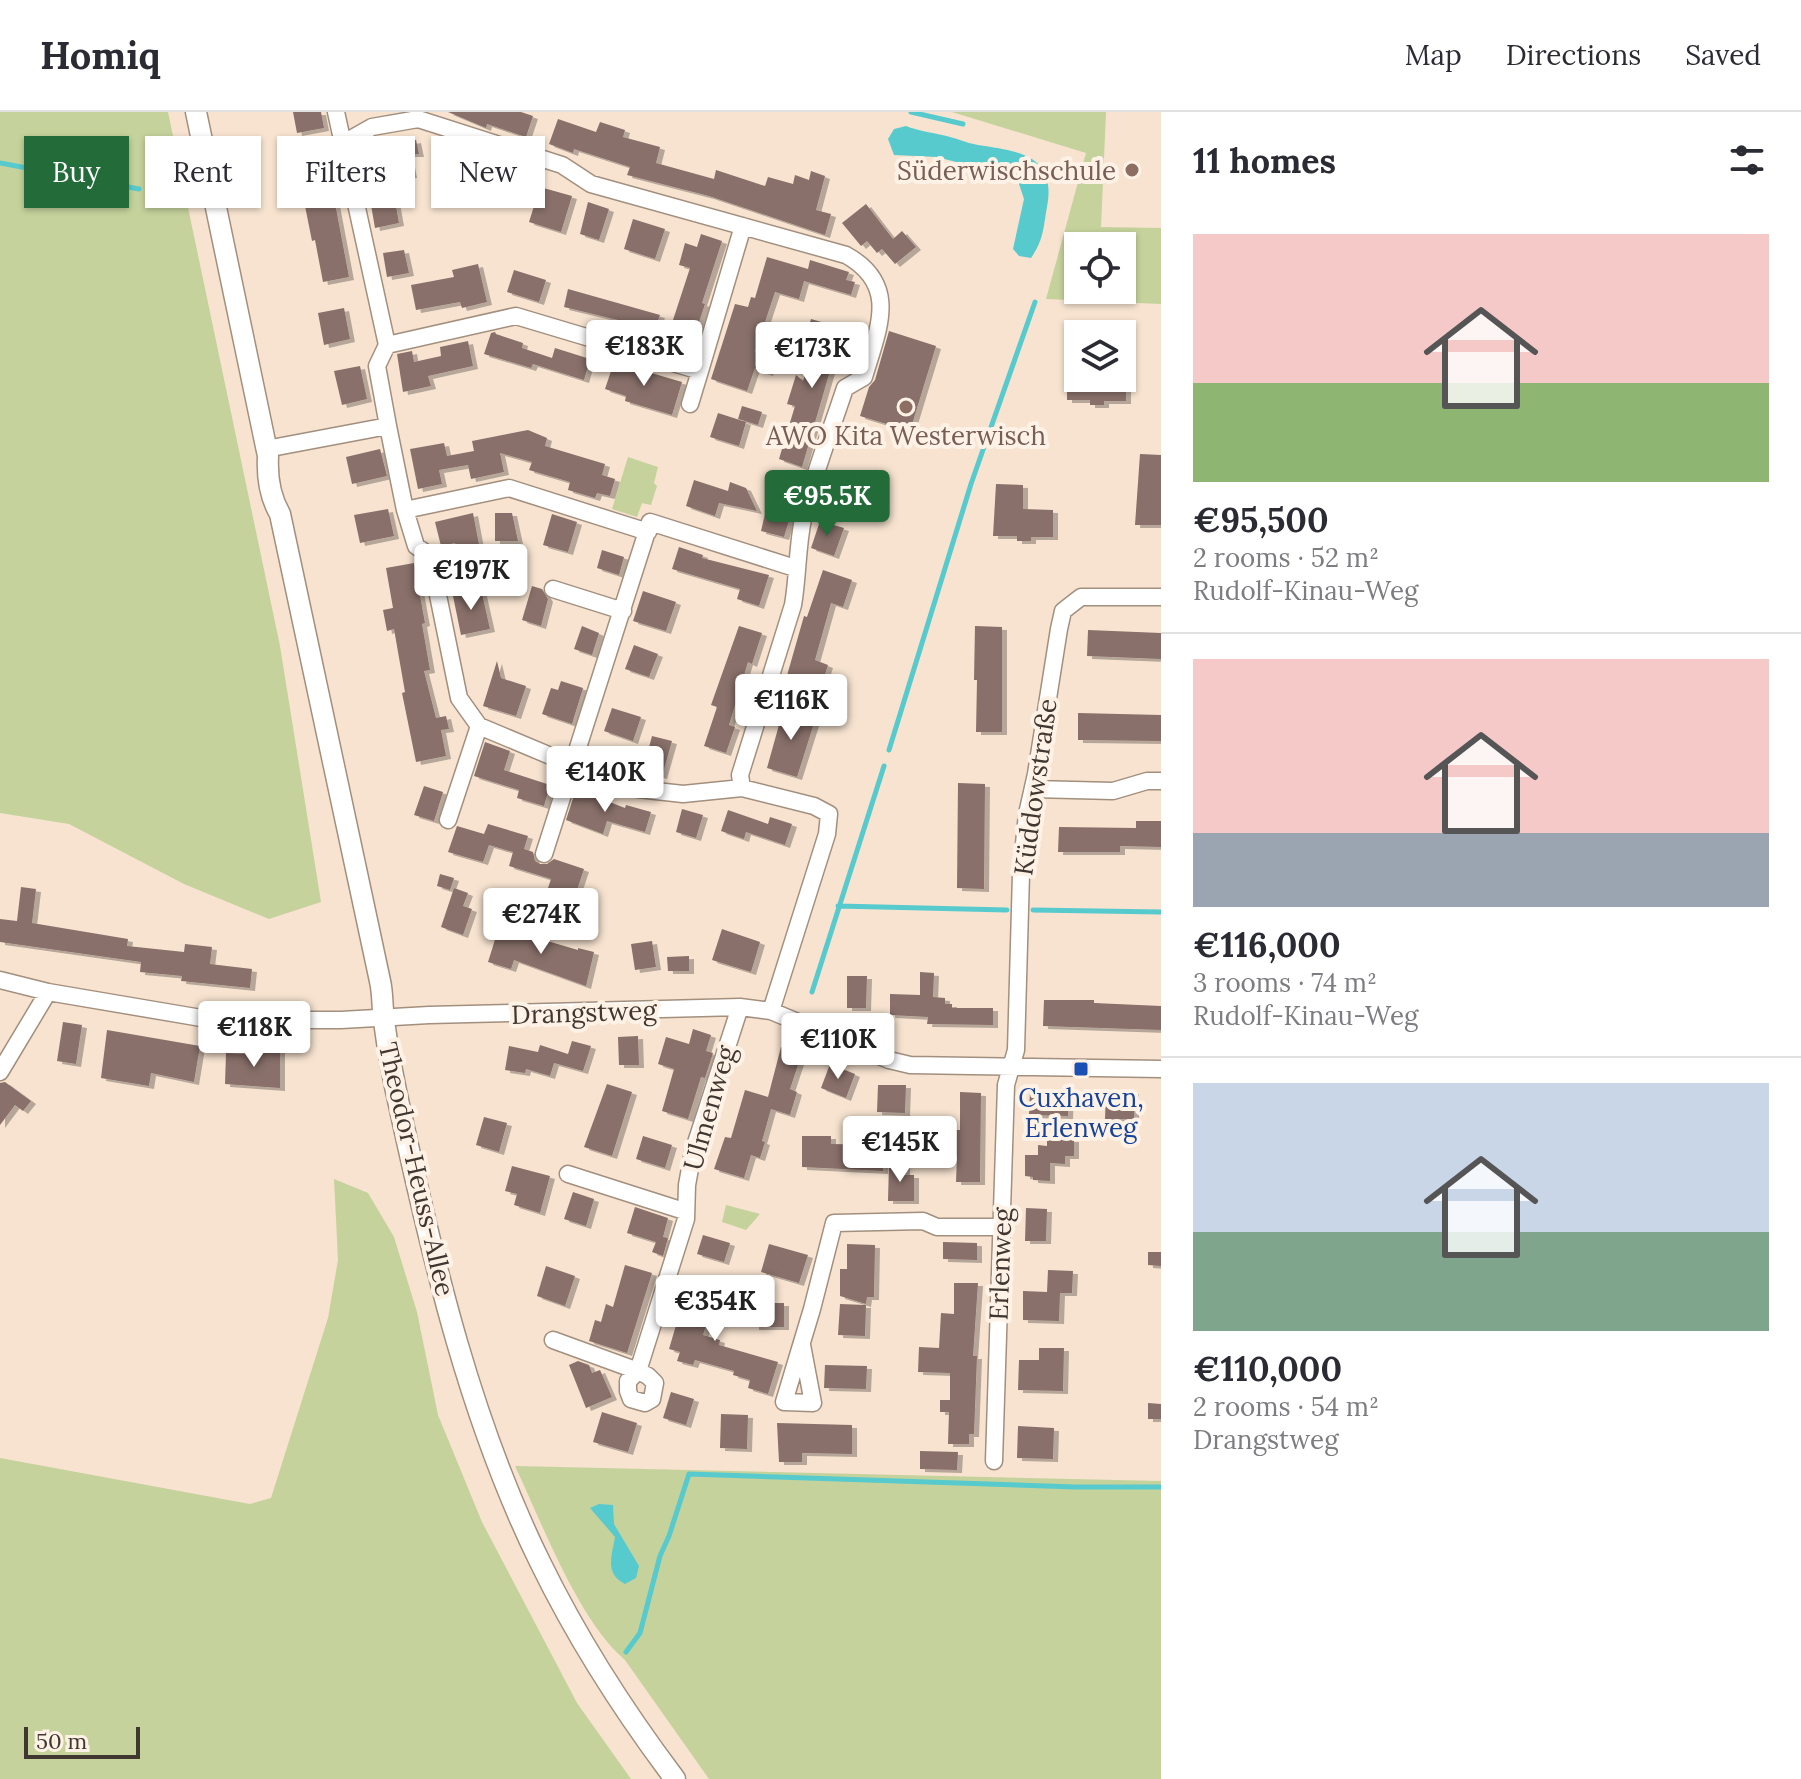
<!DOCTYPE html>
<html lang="en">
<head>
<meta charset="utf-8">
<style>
  :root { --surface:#fff; --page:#f2f2f3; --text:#2b2b33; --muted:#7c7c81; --line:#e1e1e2; --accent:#236c3a }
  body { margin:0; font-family:Lora,serif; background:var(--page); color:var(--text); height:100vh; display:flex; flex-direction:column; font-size:30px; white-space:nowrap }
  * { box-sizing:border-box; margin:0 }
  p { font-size:26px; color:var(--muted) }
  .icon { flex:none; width:44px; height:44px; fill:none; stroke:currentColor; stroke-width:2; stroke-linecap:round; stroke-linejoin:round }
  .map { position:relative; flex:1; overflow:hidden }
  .drawer { display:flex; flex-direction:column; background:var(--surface); width:640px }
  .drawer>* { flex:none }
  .top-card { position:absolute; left:24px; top:24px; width:760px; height:72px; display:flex; gap:16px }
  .tools { position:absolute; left:1064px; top:120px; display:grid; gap:16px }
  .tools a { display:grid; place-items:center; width:72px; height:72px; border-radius:0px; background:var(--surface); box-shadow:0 2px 6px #0004; font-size:40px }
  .scale { position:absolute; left:24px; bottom:20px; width:116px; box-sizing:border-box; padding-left:8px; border:4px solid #3f3730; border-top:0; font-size:22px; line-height:28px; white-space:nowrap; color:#3f3730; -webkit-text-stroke:6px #fef2e6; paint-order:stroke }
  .price { position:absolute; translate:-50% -68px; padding:0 18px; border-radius:8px; background:#fff; color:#222; font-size:26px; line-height:52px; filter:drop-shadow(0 2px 4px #0008) }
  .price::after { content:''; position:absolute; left:50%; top:48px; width:24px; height:18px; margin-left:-12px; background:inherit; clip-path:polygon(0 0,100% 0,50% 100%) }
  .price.on { background:var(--accent); color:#fff }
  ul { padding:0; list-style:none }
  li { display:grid; align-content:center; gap:16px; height:424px; padding:0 32px }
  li+li { border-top:2px solid var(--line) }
  li span { display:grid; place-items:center; height:248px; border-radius:0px; color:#555 }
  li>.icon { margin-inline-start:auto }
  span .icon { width:144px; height:144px; fill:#fffc; stroke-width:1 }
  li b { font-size:34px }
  h2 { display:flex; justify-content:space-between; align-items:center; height:96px; padding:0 32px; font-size:34px }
  .pill { padding:0 28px; border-radius:0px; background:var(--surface); box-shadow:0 2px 6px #0004; font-size:28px; line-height:72px }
  .pill.on { background:var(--accent); color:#fff }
  header { display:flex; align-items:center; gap:48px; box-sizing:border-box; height:112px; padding:0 40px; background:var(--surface); border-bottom:2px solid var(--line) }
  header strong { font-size:38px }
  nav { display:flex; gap:44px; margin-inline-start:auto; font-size:28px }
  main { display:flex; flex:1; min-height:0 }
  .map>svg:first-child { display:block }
</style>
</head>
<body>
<header>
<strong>Homiq</strong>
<nav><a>Map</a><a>Directions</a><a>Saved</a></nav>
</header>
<main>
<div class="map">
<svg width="1161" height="1667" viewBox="0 0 1161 1667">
  <defs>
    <filter id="shadow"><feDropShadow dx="5" dy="3" stdDeviation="0" flood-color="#0004"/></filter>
  </defs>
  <rect width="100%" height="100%" fill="#f7e3d0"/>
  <path fill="#c5d29c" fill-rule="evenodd" d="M0,0H168L280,534L321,790L269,807L184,772L69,712L0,701Z
    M952,0H1106L1101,115L1161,116V192L1046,187L1086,41ZM1078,134H1122V178H1078Z
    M628,345L658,355L654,371L657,374L651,393L642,391L637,405L612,397Z
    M334,1067L368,1081L394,1125L417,1200L438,1303L482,1410L577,1591L631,1667H0V1346L250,1392L271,1386L328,1206L338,1148Z
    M726,1093L760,1102L746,1118L722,1110Z
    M515,1354L1161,1369V1667H709L625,1548C578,1508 542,1411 515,1354Z"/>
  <path fill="#57cace" d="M906,14C919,19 929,20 942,23C954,25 966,31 978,33C1017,39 1057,42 1047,95C1043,117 1044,127 1031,146L1019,144L1013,137L1024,87L1017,66L937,45L894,43L888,27L894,17Z
    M599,1392L613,1393L614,1412L639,1454L636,1466L625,1472C604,1461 612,1444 615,1425L590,1396Z"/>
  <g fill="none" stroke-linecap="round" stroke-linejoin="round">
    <path stroke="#57cace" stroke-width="5" d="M911,0L963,12
      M0,51L139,77
      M889,638L971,372L1035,190
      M838,794L1007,798
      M1033,798L1161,800
      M812,880L884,654
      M626,1540L640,1521L660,1444L669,1424L689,1362L1075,1375H1161"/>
  </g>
  <path fill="#89706a" filter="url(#shadow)" d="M293,0H321L324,16L297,21Z
    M448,0H521L533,4L526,25L487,12L486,16Z
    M558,7L596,20L600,10L625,18L623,25L660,35L656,51L714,67L716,58L765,74L768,65L793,72L795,63L809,68L811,59L825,64L816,98L831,102L825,123L709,84L627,63L630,55L574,37L573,41L549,32Z
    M416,28L419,42H408L412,63L390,66L384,34Z
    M453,36L519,56L511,83L478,73L480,68L446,58Z
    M331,46L336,69L331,70L349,165L323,170L315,128L312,129L304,89L316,87L308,50Z
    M540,75L572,84L561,120L529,110Z
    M394,83L399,111L375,116L370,87Z
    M588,90L609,97L599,128L580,122Z
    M866,92L893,127L902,119L916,135L895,152L882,137L877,141L867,129L861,134L842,111Z
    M633,107L665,117L655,147L624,137Z
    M701,122L722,129L702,191L705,192L697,216L673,208L690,156L679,153L685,131L697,135Z
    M404,138L409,161L387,165L383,141Z
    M767,145L808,157L810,148L849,160L846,168L855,170L851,183L804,169L799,187L775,180L755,240L773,246L768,261L755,256L747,279L711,267L735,192L748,195L751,185L755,186Z
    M478,152L487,190L462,196L460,190L416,198L411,173L454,165L452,158Z
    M514,158L546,168L539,190L507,180Z
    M568,177L660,203L652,225L616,214L618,208L564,195Z
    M344,196L350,227L324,233L318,201Z
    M811,207L832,213L829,224L853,231L846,255L832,252L802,355L779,347L795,294L787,292L796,263L803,269L816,226L806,223Z
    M889,219L936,234L910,319L860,304L869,275L875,268Z
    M495,220L496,222L523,231L522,236L552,246L555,236L590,247L584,268L533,252L531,256L484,242L491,221Z
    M468,229L473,254L428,264L431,274L403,280L397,242L412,239L414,250L441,244L440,235Z
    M614,250L682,270L672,303L625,289L626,284L605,277Z
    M360,254L367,287L342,293L334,259Z
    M1067,266H1126V289H1104V293H1090V288H1067Z
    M742,294L762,300L758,313L738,307Z
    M718,301L746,310L739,334L710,325Z
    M528,318L547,326L545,334L605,352L602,363L615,367L610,384L597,381L595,386L568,378L570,370L529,358L532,350L500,341L504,360L471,367L468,353L439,358L442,372L418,377L410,337L444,331L447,344L474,339L472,329Z
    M380,337L387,364L352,372L346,345Z
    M1140,342L1161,343V413H1135Z
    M694,368L728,379L730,370L746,376L757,399L719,391L715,404L686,394Z
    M996,372L1023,373V397L1053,398V425H1031V429H1017V424H993Z
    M768,389L787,394L784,403L790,405L784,425L761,419Z
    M388,397L394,424L360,431L354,403Z
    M473,401L480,438L458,442L455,431L441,434L435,410Z
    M495,401H512L518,429H495Z
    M552,402L577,410L568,440L543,433Z
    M820,409L844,416L834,444L811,436Z
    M679,435L703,443L702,446L769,463L759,494L737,487L740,477L672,457Z
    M602,438L624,445L619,463L597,456Z
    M414,451L425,511L422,512L430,558L424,559L436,606L446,604L449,617L441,618L446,644L416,650L402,581L405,580L394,517L387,519L383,498L393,496L386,456Z
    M823,458L852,468L843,495L831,491L815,548L828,553L820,578L786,567L804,504L807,505Z
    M532,474L542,477L548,487L541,514L522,508Z
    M481,477L490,517L461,523L453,484Z
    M643,479L676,490L666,519L633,509Z
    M582,514L599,521L592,543L574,537Z
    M739,514L762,521L752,552L748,550L729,613L735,615L726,641L704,634L717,595L711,593Z
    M975,514L1002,515V620H976L977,568H974Z
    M1088,518L1161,521V547L1087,544Z
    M634,533L658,542L649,565L625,557Z
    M497,549L501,566L526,574L516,604L483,594Z
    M561,569L583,576L572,612L542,602L551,576L558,578Z
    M784,595L816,605L797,665L767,656Z
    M612,596L641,605L633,629L604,619Z
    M1078,601L1161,603V629L1078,628Z
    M652,624L672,629L662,664L643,658Z
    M485,630L510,639L504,658L550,673L544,694L517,686L519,678L474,664Z
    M958,671L985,672L984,777L957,776Z
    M424,674L443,680L434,709L414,703Z
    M576,677L625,696L626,693L651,700L645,720L607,709L603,722L566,708Z
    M682,697L703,703L696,726L676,720Z
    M728,698L768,712L770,705L792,712L785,733L746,720L744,727L721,719Z
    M1136,709H1161V735L1120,734V740H1058L1059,715L1136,716Z
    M488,712L528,724L524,737L533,740L535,749L540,752H547L554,747L584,757L575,784L548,776L551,767L509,754L513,740L489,733L483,750L448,740L457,714L484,722Z
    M440,762L454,766L450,778L437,774Z
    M21,775L36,777L32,811L128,827L127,834L184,840L185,832L212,835L210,852L252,857L250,876L181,869L182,864L140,860L141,850L0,830V807L17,809Z
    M454,776L468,781L463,794L472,797L463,823L441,815Z
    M499,815L578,838V836L594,840L586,874L514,848L511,857L488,850Z
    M722,817L760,830L751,860L712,848Z
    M652,829L656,855L635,858L631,832Z
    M689,844V859H668L667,845Z
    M920,860L934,861L933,885L945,886V892H952V896H993V913L927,912L928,905L890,903V882L920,883Z
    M847,864H867L866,896H847Z
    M1044,888H1094V891L1161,894V918L1043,914Z
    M63,910L82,913L76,952L57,949Z
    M693,917L711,923L706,939L713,941L705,966L701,965L688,1007L662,999L674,957L658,952L666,925L689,932Z
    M107,918L200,934L194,970L151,961L149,974L101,966Z
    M638,924L639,953H619L618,925Z
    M572,929L591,934L583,959L554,951L550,964L526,957L525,961L505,958L509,934L538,940L540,933L568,942Z
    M781,935L802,941L790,977L797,980L790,1003L771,997L762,1029L765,1030L760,1046L751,1043L744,1066L714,1057L725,1025L731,1026L745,978L768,985Z
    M260,938H280V976L225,972L226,941L260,942Z
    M830,952L855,962L846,986L821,976Z
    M5,970L31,989L23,999L15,993L0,1013V971Z
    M607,972L632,980L612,1044L584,1035Z
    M878,973H906L905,1001L877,1000Z
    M1030,978H1069L1068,1004L1029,1003Z
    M1106,979H1134V1007H1105Z
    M960,980L981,981L980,1070H956L957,1043H950L951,1018H960Z
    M484,1005L507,1011L499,1040L476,1033Z
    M643,1024L672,1033L665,1056L636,1047Z
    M802,1024H831V1032L883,1033V1059L802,1055Z
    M1047,1027H1074V1044H1065V1052L1050,1051V1069L1033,1068V1065L1025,1064V1043H1038V1033L1047,1034Z
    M889,1052L905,1053V1063H914V1089H888Z
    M512,1054L550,1064L540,1101L514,1093L517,1082L505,1079Z
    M573,1080L594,1087L586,1114L564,1107Z
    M635,1095L668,1106L663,1125L668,1126L663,1144L652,1140L656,1130L627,1121Z
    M1026,1096L1047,1097L1046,1129H1025Z
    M703,1123L730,1131L724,1150L697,1142Z
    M943,1130L977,1131V1148L943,1147Z
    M769,1132L808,1143L799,1171L761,1160Z
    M847,1132L875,1133L874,1185H867L866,1192L840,1184V1157H847Z
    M1148,1140H1161V1154L1148,1153Z
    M625,1153L652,1161L627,1241L589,1229L595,1208L601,1210L606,1192L613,1195Z
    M546,1154L575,1164L565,1194L537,1184Z
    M1048,1158L1073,1159L1072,1181H1060L1059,1209L1023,1208V1179L1047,1180Z
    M685,1171L716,1181L703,1223L720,1228L719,1233L778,1250L768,1282L748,1276L750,1268L733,1263L734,1259L695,1248L693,1253L677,1249L680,1240L669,1237L682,1193L678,1192Z
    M954,1171H978L973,1244H977L974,1322H969V1332H948L949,1300H940V1288H950V1261L918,1260L919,1235L939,1236L941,1201L954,1202Z
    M754,1191H784V1215H754Z
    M840,1192L866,1193L865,1224L838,1223Z
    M1039,1236H1064L1063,1279L1018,1278L1019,1248H1039Z
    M578,1249L589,1253L592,1261L600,1258L612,1285L586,1296L569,1253Z
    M825,1253L867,1254L866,1277L824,1276Z
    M671,1280L694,1287L686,1313L663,1306Z
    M1148,1291L1161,1292V1307H1148Z
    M602,1300L637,1311L628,1340L593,1330Z
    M721,1302L748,1303L747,1337L720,1336Z
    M777,1311L852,1313V1342L802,1341V1350H779Z
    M1018,1314L1054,1316L1053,1347L1017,1346Z
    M920,1339L958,1340L957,1358L920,1357Z"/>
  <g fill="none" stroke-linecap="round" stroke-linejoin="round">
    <g stroke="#a28f7e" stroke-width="19">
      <path id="minor" d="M336,0L387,233L377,254L388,314
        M346,42L349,28L372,15L418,7L562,53L591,72L846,143C900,173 878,217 864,265L845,276C831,319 813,363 803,407C797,436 798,464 793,493L740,663L742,676
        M387,233L516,204L700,259L743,114
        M690,292L700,259
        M266,337L388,314L405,398L416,434L430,444L459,586L479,614L572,653L638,677L683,682L742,676L814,694L829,702L827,722L771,899
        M405,398L509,376L648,420
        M553,477L623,499
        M1033,677L1113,679L1147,669H1161
        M448,708L479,614
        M544,742L650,410L795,456
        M0,868L48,880L213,908H341L429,903L740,895L771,899L889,948L910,953L1161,957
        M0,960L48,880
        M568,1062L684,1099
        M553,1228L638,1259L648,1264L655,1271L652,1287L645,1291L631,1287L628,1279V1269L638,1259L686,1107L687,1073L693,1040L740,895
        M802,1233L813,1291L784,1290L812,1197L834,1111L923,1109L937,1115H1002
        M994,1349L1006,973L1016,938L1021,762L1027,702L1036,662L1059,517L1063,499L1081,485H1161"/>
    </g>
    <g stroke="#a28f7e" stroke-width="23">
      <path id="tertiary" d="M196,0L268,344C267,363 270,385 280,402C314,557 346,713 380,869C383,882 382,895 384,909C388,940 394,971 401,1002C434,1153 471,1310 540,1450C578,1528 623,1598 675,1667"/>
    </g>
    <use href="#minor" stroke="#fff" stroke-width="16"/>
    <use href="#tertiary" stroke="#fff" stroke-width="20"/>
  </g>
  <g fill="#8d6e63" stroke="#fef2e6" stroke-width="3">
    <circle cx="1132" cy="58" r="8"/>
    <circle cx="906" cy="295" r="8"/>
  </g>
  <rect fill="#1a4fb4" stroke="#fef2e6" stroke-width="3" x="1073" y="949" width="16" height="16" rx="4"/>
  <g text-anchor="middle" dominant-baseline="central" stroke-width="8" stroke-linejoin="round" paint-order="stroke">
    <g font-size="26" fill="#785e54" stroke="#fef2e6" text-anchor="end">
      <text x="1116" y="58">Süderwischschule</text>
      <text x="906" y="323" text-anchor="middle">AWO Kita Westerwisch</text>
    </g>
    <g font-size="26" fill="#3f3730" stroke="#fef2e6">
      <text transform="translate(1035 675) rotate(-82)">Küddowstraße</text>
      <text transform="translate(584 900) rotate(-2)">Drangstweg</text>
      <text transform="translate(709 996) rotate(-74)">Ulmenweg</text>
      <text transform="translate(417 1057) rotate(77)">Theodor-Heuss-Allee</text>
      <text transform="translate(1000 1152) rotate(-88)">Erlenweg</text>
    </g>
    <g font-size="26" fill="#164399" stroke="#fef2e6">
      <text x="1081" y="985">Cuxhaven,<tspan x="1081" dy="30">Erlenweg</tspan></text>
    </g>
  </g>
</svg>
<div class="tools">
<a><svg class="icon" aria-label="locate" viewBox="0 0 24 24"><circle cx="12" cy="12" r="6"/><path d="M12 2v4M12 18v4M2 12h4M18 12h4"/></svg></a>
<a><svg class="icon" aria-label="layers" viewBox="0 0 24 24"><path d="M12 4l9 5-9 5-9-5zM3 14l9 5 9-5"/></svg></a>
</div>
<div class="scale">50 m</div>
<b class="price" style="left:644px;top:276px">€183K</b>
<b class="price" style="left:812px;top:278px">€173K</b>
<b class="price on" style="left:827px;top:426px">€95.5K</b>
<b class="price" style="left:471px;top:500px">€197K</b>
<b class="price" style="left:791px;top:630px">€116K</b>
<b class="price" style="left:605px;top:702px">€140K</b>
<b class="price" style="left:541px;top:844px">€274K</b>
<b class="price" style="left:254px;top:957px">€118K</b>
<b class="price" style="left:838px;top:969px">€110K</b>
<b class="price" style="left:900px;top:1072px">€145K</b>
<b class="price" style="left:715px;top:1231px">€354K</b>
<div class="top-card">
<a class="pill on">Buy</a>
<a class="pill">Rent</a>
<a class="pill">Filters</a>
<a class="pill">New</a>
</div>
</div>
<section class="drawer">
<h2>11 homes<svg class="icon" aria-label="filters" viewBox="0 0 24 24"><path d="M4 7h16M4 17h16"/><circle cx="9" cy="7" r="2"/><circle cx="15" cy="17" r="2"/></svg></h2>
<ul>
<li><span style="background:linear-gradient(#f6c9c9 60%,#8fb573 0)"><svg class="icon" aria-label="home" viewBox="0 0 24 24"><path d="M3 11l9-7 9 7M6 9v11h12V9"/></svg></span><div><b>€95,500</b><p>2 rooms · 52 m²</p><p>Rudolf-Kinau-Weg</p></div></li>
<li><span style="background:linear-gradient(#f6c9c9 70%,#9aa5b1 0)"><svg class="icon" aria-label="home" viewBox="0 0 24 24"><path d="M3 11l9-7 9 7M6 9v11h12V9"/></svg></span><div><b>€116,000</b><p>3 rooms · 74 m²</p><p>Rudolf-Kinau-Weg</p></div></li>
<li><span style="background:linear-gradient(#c9d6e8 60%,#7fa58c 0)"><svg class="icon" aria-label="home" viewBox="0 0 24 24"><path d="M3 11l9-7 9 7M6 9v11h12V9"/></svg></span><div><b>€110,000</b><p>2 rooms · 54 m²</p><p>Drangstweg</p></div></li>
</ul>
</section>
</main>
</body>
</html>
